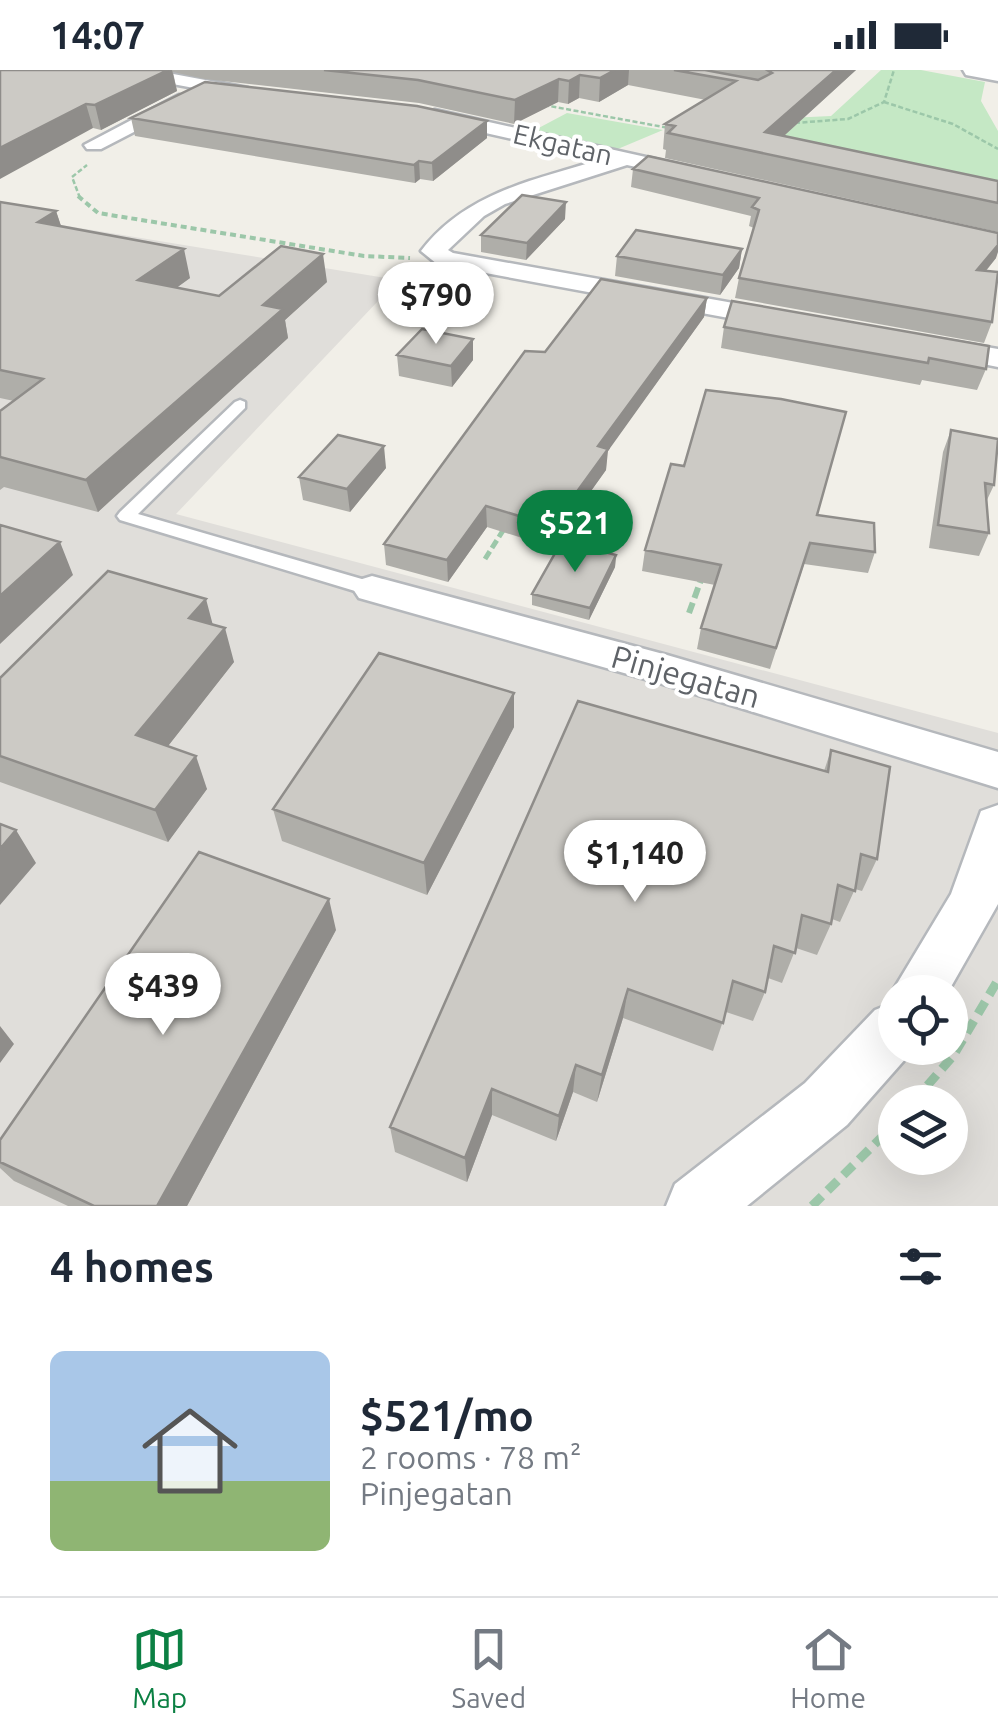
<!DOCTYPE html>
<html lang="en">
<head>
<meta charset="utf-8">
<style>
  :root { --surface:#fff; --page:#f2f2f3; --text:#1f2937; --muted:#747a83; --line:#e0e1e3; --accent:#0b8043 }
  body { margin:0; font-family:Ubuntu,sans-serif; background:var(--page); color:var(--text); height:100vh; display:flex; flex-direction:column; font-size:38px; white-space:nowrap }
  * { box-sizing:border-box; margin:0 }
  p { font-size:32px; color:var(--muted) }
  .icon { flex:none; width:55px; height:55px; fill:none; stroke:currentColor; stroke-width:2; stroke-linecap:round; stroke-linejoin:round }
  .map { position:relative; height:1136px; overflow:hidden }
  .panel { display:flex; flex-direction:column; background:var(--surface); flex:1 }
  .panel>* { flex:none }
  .tools { position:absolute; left:878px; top:905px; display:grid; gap:20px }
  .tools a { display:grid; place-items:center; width:90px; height:90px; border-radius:50%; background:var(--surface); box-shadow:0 10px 40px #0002; font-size:50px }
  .price { position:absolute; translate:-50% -85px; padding:0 22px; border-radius:35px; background:#fff; color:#222; font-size:32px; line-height:65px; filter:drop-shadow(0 2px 5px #0008) }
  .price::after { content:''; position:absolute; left:50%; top:60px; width:30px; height:22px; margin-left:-15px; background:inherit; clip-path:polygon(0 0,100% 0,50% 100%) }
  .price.selected { background:var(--accent); color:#fff }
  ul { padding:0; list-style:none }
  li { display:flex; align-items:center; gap:30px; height:250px; padding:0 50px }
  li span { display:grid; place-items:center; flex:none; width:280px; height:200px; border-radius:15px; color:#555 }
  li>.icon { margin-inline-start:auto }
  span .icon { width:120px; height:120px; fill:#fffc; stroke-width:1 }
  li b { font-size:42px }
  h2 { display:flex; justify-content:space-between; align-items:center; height:120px; padding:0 50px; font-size:42px }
  .status { display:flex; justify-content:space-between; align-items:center; height:70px; padding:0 50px; background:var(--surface); direction:ltr }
  .status svg { height:28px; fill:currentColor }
  .tab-bar { display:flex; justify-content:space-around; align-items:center; height:140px; border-top:2px solid var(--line); background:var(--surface); font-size:28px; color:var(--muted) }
  .tab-bar a { display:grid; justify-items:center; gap:5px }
  .tab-bar .selected { color:var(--accent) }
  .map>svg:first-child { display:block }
</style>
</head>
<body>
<div class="status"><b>14:07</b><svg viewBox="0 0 49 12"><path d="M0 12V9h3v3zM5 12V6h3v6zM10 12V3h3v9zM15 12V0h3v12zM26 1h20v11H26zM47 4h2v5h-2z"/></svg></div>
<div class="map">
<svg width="998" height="1136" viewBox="0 0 998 1136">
  <rect width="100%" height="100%" fill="#f1efe8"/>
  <path fill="#e0deda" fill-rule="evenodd" d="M0,145L398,210L176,444L998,663V1136H0ZM895,922H950V978H895ZM895,1032H950V1088H895Z"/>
  <path fill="#c5e8c5" d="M881,0H921L985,12L981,31L998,61V125L663,54L831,46Z
    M567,43L663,60L613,81L533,61Z"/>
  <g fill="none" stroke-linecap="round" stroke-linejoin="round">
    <g stroke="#b5b8bc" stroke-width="5">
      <path id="service" d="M240,330L245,332V338L138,444L379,514L382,519L379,524H365L120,450L117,446L120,442L235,332Z"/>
    </g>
    <g stroke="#b5b8bc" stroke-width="5">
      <path id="minor" d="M115,0H152L248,18L257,23L248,28L124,5Z
        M179,25L186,27V35L101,79H87L84,75Z
        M435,40L695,98L706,104L695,110L627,95L505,134L484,146L448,180L453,183L783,242L797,250L783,258L437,194L421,181C466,122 535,110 602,89L428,50V42Z
        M933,268L998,279V297L923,282L919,276L923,270Z
        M372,506L667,585L998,682V718L663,614L359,528L353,519L359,510Z
        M998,735V834L948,922H895V929L892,922L951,824L981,741Z
        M895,932V978H915L847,1055L747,1136H666L675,1114L805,1013L875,940Z"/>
    </g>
    <g stroke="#b5b8bc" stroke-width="5">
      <path id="tertiary" d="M963,0H998V11L966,5Z"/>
    </g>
    <path stroke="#9cc7a9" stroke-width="2.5" stroke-dasharray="5 2.5" stroke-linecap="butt" d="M884,32L953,54L998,79
      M544,35L669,58
      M795,53L848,49L884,32L894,0
      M80,128L72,107L87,95"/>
    <path stroke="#9cc7a9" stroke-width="4" stroke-dasharray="6 4" stroke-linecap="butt" d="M78,126L98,143L364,186L410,188"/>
    <path stroke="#9cc7a9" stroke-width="5" stroke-dasharray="9 4" stroke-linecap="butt" d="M485,489L504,459"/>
    <path stroke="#9cc7a9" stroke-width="6" stroke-dasharray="11 5" stroke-linecap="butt" d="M689,543L702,507"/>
    <path stroke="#9cc7a9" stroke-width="9" stroke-dasharray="14 8" stroke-linecap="butt" d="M913,1032L953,986L998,910
      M812,1136L895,1054"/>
    <use href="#service" fill="#fff" fill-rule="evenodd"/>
    <use href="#minor" fill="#fff" fill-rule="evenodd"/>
    <use href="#tertiary" fill="#fff" fill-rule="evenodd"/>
  </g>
  <path fill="#afaea9" d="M0,0H856L784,66L998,111V162L665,88L666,80L663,79L665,54L706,30L628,15L599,32L579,28L568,34L558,32L514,54L419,33L205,9L173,2L177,21L101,60L93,58Z
    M131,48L487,51V68L433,111L420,109L415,113L135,66Z
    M633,99L998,163L996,188L986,201L992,252L984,273L735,228L739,208L754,158L749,156L751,146L631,117Z
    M0,132L56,141L61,156L190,208L176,218L219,226L327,212L285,250L288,268L98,442L4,417L0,420V341L14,331L0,328Z
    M565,149L526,190L481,182V165Z
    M742,179L739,198L720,225L615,206L617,186Z
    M707,228L704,247L607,381L606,400L551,477L487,457L448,512L386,495L384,474L545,282Z
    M732,231L986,299L977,320L922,310L920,315L721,278L724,257Z
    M473,269V290L452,317L399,306L397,285Z
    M951,360L994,415L986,432L989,463L979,486L929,478L943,382Z
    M386,398L350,442L303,430L299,407Z
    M817,445L875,482L868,503L804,494L770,599L697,579L701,558L715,515L642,501L645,480Z
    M616,485L615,497L589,550L532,535V524Z
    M213,555L234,592L168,676L207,719L168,772L0,712V608Z
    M514,623V657L427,825L282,771L273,739Z
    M831,680L877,789L862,821L855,819L840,852L832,849L831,854L817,885L796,878L782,913L768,908L765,922L753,951L726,942L713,981L623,948L597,1032L573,1022L556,1071L492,1045L467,1112L395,1082L390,1057L824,701Z
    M336,860L187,1136H68L14,1111L0,1098V1070Z"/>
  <path fill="#8f8d8a" d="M168,0H172L177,21L101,60L95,35Z
    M615,0H629L628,15L599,32L600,8Z
    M836,0H856L765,83V62Z
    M580,5L579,28L568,34L569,11Z
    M559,9L558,32L514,54L515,30Z
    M86,34L93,58L0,109V78Z
    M487,51V68L433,111L432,93Z
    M419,91L420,109L415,113L414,95Z
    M566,132L565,149L526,190L527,173Z
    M56,141L65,168L38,152Z
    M998,171V182L996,188L970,220L977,200Z
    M184,179L190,208L146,240L138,210Z
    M742,179L739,198L720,225L723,205Z
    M323,184L327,212L285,250L288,268L98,442L86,410L263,235Z
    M707,228L704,247L608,381L606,400L551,477L552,456L598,376Z
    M473,269V290L452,317L451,296Z
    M384,376L386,398L350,442L347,419Z
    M486,436L487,457L448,512L447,490Z
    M60,472L73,505L0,574V526Z
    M616,485L615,497L589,550L590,538Z
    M206,529L215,563L189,548Z
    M225,558L234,592L150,699L136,665Z
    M514,623V657L427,825L424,793Z
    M196,686L207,719L168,772L155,740Z
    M16,760L36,793L0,835V779Z
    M329,829L336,860L187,1136H157Z
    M628,919L623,948L597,1032L602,1005Z
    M0,956L14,974L0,993Z
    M576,995L573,1022L556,1071L559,1046Z
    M492,1019V1045L467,1112L465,1088Z"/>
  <path fill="#cccac5" stroke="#8f8d8a" stroke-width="2.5" d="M0,0H168L95,35L86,34L0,78Z
    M324,0H615L600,8L580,5L569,11L559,9L515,30L418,10Z
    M674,0H705L758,10L772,3L767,0H836L765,62L998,111V133L668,63L675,56L665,54L736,11Z
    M205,12L417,36L487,51L432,93L419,91L414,95L131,48Z
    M648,86L998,163V175L977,200L998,202L992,252L739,208L759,140L752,137L759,128L633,99Z
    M522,125L566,132L527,173L481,165Z
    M0,132L56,141L38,152L184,179L138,210L219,226L281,176L323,184L263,235L283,239L86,410L0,387V341L43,309L0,300Z
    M636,160L742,179L723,205L617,186Z
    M601,209L707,228L598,376L608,379L552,456L486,436L447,490L384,474L525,281L545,282Z
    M732,231L989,276L986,299L929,288L928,293L724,257Z
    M422,259L473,269L451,296L397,285Z
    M706,320L781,329L846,342L817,445L874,453L875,482L810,473L776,578L701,558L721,495L645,480L671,394L684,396Z
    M951,360L998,369L994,415L985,413L989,463L938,455Z
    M338,365L384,376L347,419L299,407Z
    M0,455L60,472L0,526Z
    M562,471L616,485L590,538L532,524Z
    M108,501L206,529L189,548L225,558L136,665L196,686L155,740L0,686V608Z
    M379,583L514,623L424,793L273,739Z
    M578,631L828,702L831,680L890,697L877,789L861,784L855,821L838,815L831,854L802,845L795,883L774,876L765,922L733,911L723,953L628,919L602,1005L576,995L559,1046L492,1019L465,1088L390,1057Z
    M0,754L16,760L0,779Z
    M199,782L329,829L157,1136H94L0,1092V1070Z"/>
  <g text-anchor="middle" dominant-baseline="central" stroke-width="8" stroke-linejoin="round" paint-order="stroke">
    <g font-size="28" fill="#5f6368" stroke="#fff">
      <text transform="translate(563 74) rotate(13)">Ekgatan</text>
    </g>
    <g font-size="32" fill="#5f6368" stroke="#fff">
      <text transform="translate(686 606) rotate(16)">Pinjegatan</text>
    </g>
  </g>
</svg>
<div class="tools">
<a><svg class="icon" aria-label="locate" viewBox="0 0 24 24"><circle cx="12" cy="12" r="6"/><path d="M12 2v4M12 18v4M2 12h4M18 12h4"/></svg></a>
<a><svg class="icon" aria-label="layers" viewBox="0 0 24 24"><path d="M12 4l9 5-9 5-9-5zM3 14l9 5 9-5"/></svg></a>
</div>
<b class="price" style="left:436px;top:277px">$790</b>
<b class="price selected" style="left:575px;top:505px">$521</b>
<b class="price" style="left:635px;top:835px">$1,140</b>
<b class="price" style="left:163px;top:968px">$439</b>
</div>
<section class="panel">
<h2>4 homes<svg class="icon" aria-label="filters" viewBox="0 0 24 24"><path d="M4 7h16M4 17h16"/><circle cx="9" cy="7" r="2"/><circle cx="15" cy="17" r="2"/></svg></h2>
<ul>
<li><span style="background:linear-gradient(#a9c7e8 65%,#8fb573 0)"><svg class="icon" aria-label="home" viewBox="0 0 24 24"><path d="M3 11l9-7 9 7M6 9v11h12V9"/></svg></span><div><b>$521/mo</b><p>2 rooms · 78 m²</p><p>Pinjegatan</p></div></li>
</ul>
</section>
<nav class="tab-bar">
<a class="selected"><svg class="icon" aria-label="map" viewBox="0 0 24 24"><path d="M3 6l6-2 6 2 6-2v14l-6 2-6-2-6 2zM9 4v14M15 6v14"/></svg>Map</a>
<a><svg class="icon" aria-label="saved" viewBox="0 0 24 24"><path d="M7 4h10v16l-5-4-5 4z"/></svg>Saved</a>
<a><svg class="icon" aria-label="home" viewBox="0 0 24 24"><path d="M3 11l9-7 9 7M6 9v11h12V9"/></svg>Home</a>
</nav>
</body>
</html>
